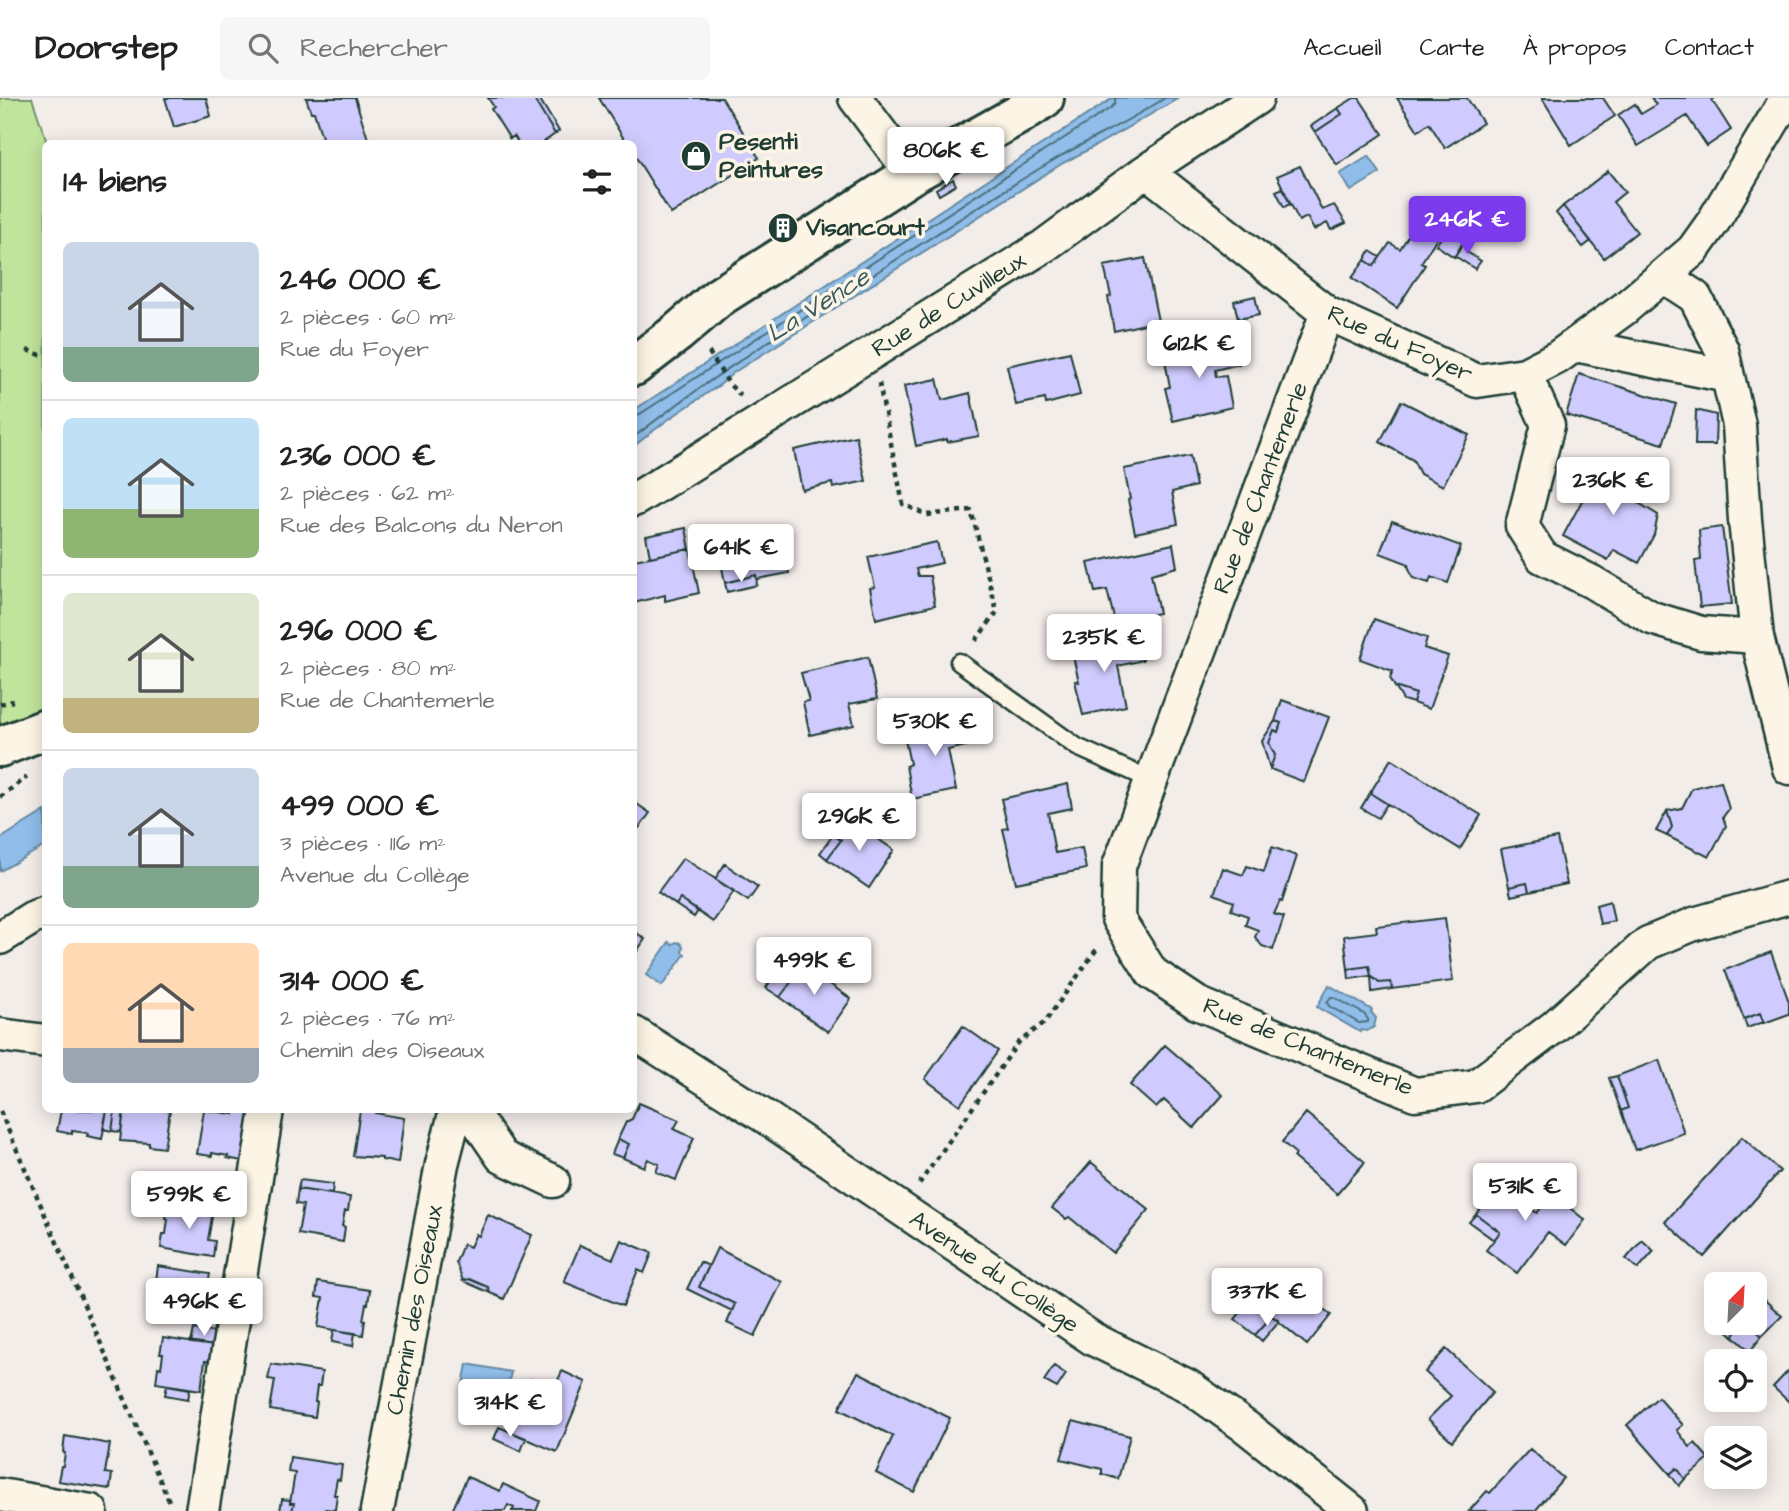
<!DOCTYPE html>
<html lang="fr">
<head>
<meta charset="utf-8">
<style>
  :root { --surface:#fff; --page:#f6f6f6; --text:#222; --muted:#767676; --line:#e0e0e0; --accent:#7c3aed }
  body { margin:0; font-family:"Architects Daughter",sans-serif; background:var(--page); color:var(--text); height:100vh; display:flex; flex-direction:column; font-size:26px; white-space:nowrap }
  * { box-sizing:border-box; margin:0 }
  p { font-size:23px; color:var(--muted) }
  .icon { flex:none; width:38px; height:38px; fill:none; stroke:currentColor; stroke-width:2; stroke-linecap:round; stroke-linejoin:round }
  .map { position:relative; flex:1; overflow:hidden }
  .panel { position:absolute; left:42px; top:42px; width:595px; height:973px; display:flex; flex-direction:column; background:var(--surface); border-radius:10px; box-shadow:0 4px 18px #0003 }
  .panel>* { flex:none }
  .needle { width:46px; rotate:24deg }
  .tools { position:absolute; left:1704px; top:1174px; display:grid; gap:14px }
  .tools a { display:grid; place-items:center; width:63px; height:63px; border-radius:10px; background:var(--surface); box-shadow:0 4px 18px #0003; font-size:35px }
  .price { position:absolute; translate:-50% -60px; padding:0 16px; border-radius:7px; background:#fff; color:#222; font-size:23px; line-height:46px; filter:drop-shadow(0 2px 4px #0008) }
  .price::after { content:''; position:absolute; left:50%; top:42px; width:21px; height:16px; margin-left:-10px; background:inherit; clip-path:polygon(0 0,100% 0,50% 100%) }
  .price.on { background:var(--accent); color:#fff }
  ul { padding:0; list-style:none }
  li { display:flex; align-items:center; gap:21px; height:175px; padding:0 21px }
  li+li { border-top:2px solid var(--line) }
  li span { display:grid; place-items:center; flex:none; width:196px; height:140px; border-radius:10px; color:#555 }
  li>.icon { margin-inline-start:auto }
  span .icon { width:84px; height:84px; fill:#fffc; stroke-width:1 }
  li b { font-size:30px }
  h2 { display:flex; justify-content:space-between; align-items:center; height:84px; padding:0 21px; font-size:30px }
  header { display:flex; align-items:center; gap:42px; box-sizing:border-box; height:98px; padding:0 35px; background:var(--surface); border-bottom:2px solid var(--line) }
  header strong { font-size:33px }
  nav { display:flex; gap:38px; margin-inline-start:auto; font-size:24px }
  .search { width:490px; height:63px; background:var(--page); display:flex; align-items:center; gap:18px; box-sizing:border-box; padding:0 24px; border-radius:10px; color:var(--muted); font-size:26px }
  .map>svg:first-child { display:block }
</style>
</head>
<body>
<header>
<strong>Doorstep</strong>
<div class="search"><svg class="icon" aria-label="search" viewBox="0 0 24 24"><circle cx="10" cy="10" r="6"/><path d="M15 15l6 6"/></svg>Rechercher</div>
<nav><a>Accueil</a><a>Carte</a><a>À propos</a><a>Contact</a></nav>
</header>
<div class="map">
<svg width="1789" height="1413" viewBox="0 0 1789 1413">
  <rect width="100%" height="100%" fill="#f3edea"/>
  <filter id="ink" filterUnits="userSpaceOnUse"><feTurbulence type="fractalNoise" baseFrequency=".0143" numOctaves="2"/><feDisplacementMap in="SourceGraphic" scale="14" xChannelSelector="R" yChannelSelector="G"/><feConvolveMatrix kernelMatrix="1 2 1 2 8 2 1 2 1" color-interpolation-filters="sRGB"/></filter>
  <g filter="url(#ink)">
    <path fill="#c1e49d" stroke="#709068" stroke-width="2" d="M0,0H32L47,45L46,46L45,609L0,631Z"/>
    <path fill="#90bde9" stroke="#638aa1" stroke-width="2" d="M1113,0H1179L1095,48L1063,65L733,275L721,286L666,323L634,348V312Z
      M1369,58L1380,75L1351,93L1340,76Z
      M45,713V748L0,773V741Z
      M669,844L672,847L676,844L680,845L683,849L682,854L685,856L662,888L646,877Z
      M1329,887L1372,912L1371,914L1376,920L1374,929L1367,933L1361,932L1360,934L1317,909Z
      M467,1266L511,1274L508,1288L495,1295L463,1287Z"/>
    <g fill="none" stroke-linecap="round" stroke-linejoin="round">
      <path stroke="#4c707c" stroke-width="2" d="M634,317L640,316L1112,9L1115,5V0
        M634,339C714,276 802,222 888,167C945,131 1001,93 1059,59C1094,39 1131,22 1165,0
        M1331,899H1334L1364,916L1368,921V924L1359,925L1329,908L1327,904Z"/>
    </g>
    <path fill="#d0cbfe" stroke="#1f3d34" stroke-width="2" d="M165,0H206L211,18L174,29Z
      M306,0H355L368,41L354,46H324L314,14H311Z
      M488,0H533L555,36L541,46H519L514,38L510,41L491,11L494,9Z
      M533,0H539L559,33L555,36Z
      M599,0H722L759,60L671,116L634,56V46H627Z
      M1354,0H1359L1383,36L1337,67L1315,34L1342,16L1338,10Z
      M1397,0H1467L1483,25L1445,50L1429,25L1418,33Z
      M1542,0H1603L1615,18L1571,47Z
      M1651,0H1715L1712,2L1731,32L1707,48L1687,18L1638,48L1618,17L1635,6L1641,16L1656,7Z
      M1338,10L1342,16L1315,34L1311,28Z
      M1300,68L1322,112L1334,107L1346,125L1331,132L1327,125L1314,132L1307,119L1299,123L1277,78Z
      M1608,73L1625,94L1613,104L1637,134L1604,160L1563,108Z
      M953,81L956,87L939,97L936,91Z
      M1283,90L1290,106L1284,109L1276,93Z
      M1563,108L1591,143L1583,149L1556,115Z
      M790,121L794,127L776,140L773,134Z
      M1452,123L1470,135L1454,159L1436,147Z
      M1417,124L1438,138L1421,165L1425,167L1397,210L1352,180L1365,162L1374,168L1390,145L1400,151Z
      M1464,143L1471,148L1467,154L1481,163L1475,171L1455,158Z
      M1370,153L1380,159L1374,168L1365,162Z
      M1145,160L1158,223L1114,233L1108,199L1111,198L1104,168Z
      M1255,198L1259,217L1238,221L1234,203Z
      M1235,243L1239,266L1215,272L1216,279L1226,278L1232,309L1173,323L1165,290L1170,289L1164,257Z
      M1070,254L1080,297L1046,306L1045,301L1016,307L1007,268Z
      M1579,276L1676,306L1663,346L1566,317Z
      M937,281L942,302L970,295L979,338L947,344V341L916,348L904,288Z
      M1401,303L1469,337L1443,388L1420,376L1413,362L1380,344Z
      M1696,312L1716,317L1715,347H1695Z
      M856,338L866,383L833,390L832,385L802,392L794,352Z
      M1190,358L1196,388L1172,394L1178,426L1135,435L1128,402L1130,401L1124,371Z
      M1600,365L1640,378L1634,402L1658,417L1654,437L1639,465L1614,452L1608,462L1563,438L1592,384Z
      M1392,423L1461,448L1448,485L1431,479L1429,485L1413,480L1408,468L1409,466L1380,455Z
      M1722,429L1732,506L1700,509L1695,463L1701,462L1699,432Z
      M686,430L690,451L650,459L646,438Z
      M779,430L789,475L757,481L756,477L725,485L717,443Z
      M937,444L942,465L916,471L918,478H930L935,507L876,521L870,490L875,489L868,459Z
      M1173,446L1177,469L1151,476L1159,515L1115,524L1107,492L1095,494L1088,465Z
      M690,451L699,495L665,503V497L634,505V462Z
      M756,477L757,487L727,494L725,485Z
      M1374,521L1427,540L1424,550L1448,558L1429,611L1413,605L1416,596L1395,589L1390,580L1393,573L1360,561Z
      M1138,539L1143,562L1118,568L1126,608L1083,617L1075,583L1079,584L1072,554Z
      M868,559L877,601L849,606L854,627L810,637L803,604L809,603L801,575Z
      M1395,589L1416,596L1413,605L1403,602Z
      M1282,602L1329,619L1304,684L1270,671L1275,657L1269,645L1274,632L1278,634L1281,625L1275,623Z
      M969,623L974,646L948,652L956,692L912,701L906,668L910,666L904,637Z
      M1275,623L1281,625L1278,634L1274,632L1269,645L1275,657L1270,671L1262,643Z
      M1391,661L1481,717L1460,751L1370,695Z
      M1721,683L1729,711L1723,719L1726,728L1709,759L1667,738L1672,729L1667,713L1682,710L1692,690Z
      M1068,686L1072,710L1048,715L1055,755L1082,750L1086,771L1016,785L1003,731L1008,730L1001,701Z
      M1370,695L1387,706L1378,720L1361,710Z
      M634,704L650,715L639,730L634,727Z
      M1667,713L1672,729L1667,738L1656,733Z
      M846,719L894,752L869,790L827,761L841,742L833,737Z
      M833,737L841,742L827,761L820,755Z
      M1557,740L1567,786L1529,794L1527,785L1509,789L1501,751Z
      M1272,749L1297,758L1282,804L1280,803L1274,816L1284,819L1273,852L1262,848L1255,839L1258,832L1245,827L1248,818L1231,812L1234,804L1214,796L1223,770L1243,777L1247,768L1264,774Z
      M683,760L734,793L713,824L680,801L676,807L658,794Z
      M725,766L758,789L748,803L715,781Z
      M1527,785L1529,794L1511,798L1509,789Z
      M680,801L698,813L694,819L676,807Z
      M1610,803L1614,823L1600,826L1596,807Z
      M1445,820L1453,883L1392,891L1391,884L1379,885L1371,878L1369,868L1348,871L1344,838L1377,834L1376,828Z
      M634,833L645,841L634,858Z
      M1771,854L1789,904V916L1764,925L1760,915L1744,921L1725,872Z
      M788,856L796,862L786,878L792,883L780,899L766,890Z
      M796,862L851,901L828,934L780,899L792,883L786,878Z
      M1369,868L1371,878L1349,881L1348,871Z
      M1371,878L1379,885L1391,884L1392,891L1372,894Z
      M1760,915L1764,924L1747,930L1744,921Z
      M963,928L998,953L960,1007L925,981Z
      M1165,947L1223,997L1194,1030L1164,1002L1156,1010L1130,987Z
      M1659,962L1684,1035L1635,1052L1621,1013L1628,1010L1617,978Z
      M1617,978L1628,1010L1621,1013L1609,980Z
      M639,1005L679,1022L674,1031L694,1040L676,1082L656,1074L659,1066L648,1061L644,1069L623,1060L629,1046L618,1041L626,1024L632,1021Z
      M61,1012H107L102,1041L87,1038L88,1035L72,1033V1036L57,1033Z
      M107,1012H115L112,1033L103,1031Z
      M115,1012H124L121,1034L112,1033Z
      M124,1012H170L164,1050L149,1048V1045L120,1043Z
      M204,1012L234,1016V1012H250L242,1063L227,1060L228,1058L212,1055V1058L197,1056Z
      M360,1012H376L375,1015L404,1020L398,1065L382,1062V1060L353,1058Z
      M1306,1015L1365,1064L1337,1096L1294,1060L1296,1056L1282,1044Z
      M1742,1039L1780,1073L1704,1159L1665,1124Z
      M618,1041L629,1046L623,1060L612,1056Z
      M1091,1064L1149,1112L1113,1155L1069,1119L1066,1121L1052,1110Z
      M1503,1079L1536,1104L1530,1110L1537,1115L1552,1096L1585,1122L1566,1147L1548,1134L1517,1175L1486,1152L1500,1134L1476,1116Z
      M300,1082L333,1086L332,1096L298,1091Z
      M298,1091L350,1099L348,1113H345L342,1128L345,1129L343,1144L298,1136L303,1107L296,1106Z
      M168,1106L213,1113L208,1142L215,1143L213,1159L161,1150L163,1136H166L168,1121H166Z
      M1476,1116L1500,1134L1494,1142L1469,1124Z
      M488,1117L532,1137L504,1201L490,1195L488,1189L469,1181L463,1183L456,1164L463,1146L470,1149L476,1136L479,1138Z
      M621,1142L652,1155L644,1175L638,1172L623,1208L564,1184L580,1147L613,1161Z
      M1642,1142L1654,1153L1638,1171L1626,1161Z
      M717,1150L782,1184L755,1238L727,1225L735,1206L699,1189Z
      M700,1164L709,1168L699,1189L735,1206L732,1213L687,1191Z
      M158,1168L210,1176L207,1191L201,1190L196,1219L151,1213L154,1197H156L158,1183H156Z
      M1277,1172L1331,1217L1307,1247L1272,1218L1255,1237L1235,1221Z
      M469,1181L488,1189L490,1195L463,1183Z
      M318,1184L370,1192L368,1206H366L363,1222H365L363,1237L318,1229L323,1200L316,1199Z
      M1755,1193L1782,1218L1762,1238L1748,1225H1755Z
      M1272,1218L1279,1223L1262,1243L1255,1237Z
      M1719,1225H1745L1733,1238Z
      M1745,1225H1748L1762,1238L1750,1253L1733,1238Z
      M194,1231L216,1234L214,1248L191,1245Z
      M334,1232L355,1235L353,1248L332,1244Z
      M163,1240L215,1248L212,1264L205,1263L201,1292L156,1285L158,1269L161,1270L163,1256H160Z
      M1446,1251L1493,1294L1452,1343L1428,1321L1451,1298L1425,1274Z
      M271,1266L322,1274L320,1288H317L315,1304H317L315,1319L270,1312L275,1282L268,1281Z
      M1054,1268L1066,1276L1057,1290L1044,1283Z
      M1789,1272V1304L1773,1289Z
      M562,1273L586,1284L557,1354L508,1333L530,1281L554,1291Z
      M858,1274L950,1320L914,1394L876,1375L893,1338L839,1311Z
      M167,1287L190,1291L188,1301L165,1297Z
      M1658,1299L1683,1327L1677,1332L1690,1349L1695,1345L1709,1361L1685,1381L1677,1370L1670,1376L1627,1327Z
      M1073,1323L1130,1338L1118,1381L1102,1376V1371L1061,1361Z
      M499,1329L526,1340L521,1353L494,1341Z
      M65,1338L110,1346L105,1375L112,1376L110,1391L58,1383L61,1368H63L65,1355L63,1354Z
      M1530,1351L1563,1380L1535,1413H1469L1487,1393L1490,1395Z
      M290,1359L342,1367L340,1382L337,1381L334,1397H337L335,1412L326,1411V1413H292L294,1405H290L295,1375L288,1374Z
      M1677,1370L1685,1381L1679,1388L1670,1376Z
      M467,1379L500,1393L503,1386L540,1403L536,1413H512L514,1410L508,1407L505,1413H452Z
      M282,1401L290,1402V1405H294L292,1413H280Z"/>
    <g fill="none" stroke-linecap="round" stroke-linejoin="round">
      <g stroke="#1f3d34" stroke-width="21">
        <path id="service" d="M959,564L1077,649L1151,682"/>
      </g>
      <g stroke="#1f3d34" stroke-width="37">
        <path id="minor" d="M855,0L912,76
          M1146,73L1327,215L1477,283L1525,276L1558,259L1624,211L1693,152L1713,124L1782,8L1789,7
          M1663,178L1695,199L1722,252L1739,327L1745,422L1757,539L1789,670
          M1327,215L1119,768L1118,821L1152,875L1197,905L1415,996L1476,988L1554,929L1648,845L1694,826L1789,799
          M1576,247L1728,278
          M1525,276L1548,327L1522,428L1542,459L1592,484L1652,520L1701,535L1757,539
          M634,402L1044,148L1146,73L1257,0
          M0,840L32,820L46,814
          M634,935L767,1020L1093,1241L1188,1288L1246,1329L1352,1413
          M0,937L46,943
          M470,1012L502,1059L553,1083
          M0,1397L91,1413
          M202,1413L267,1012
          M377,1413L442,1066L456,1012"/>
      </g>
      <g stroke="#1f3d34" stroke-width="44">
        <path id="tertiary" d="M634,268L677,235L719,199L912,76L1018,17L1044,0
          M0,649L46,631"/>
      </g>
      <path stroke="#1f3d34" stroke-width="4.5" stroke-dasharray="5 5" stroke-linecap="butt" d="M27,252L46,259
        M709,254L729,286L741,298
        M879,285L903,406L927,417L971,412L997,514L974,545
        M0,606L13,603
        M0,699L27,679
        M0,1013L169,1403
        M919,1086L1018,945L1045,924L1099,848"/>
      <use href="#service" stroke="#fcf5e5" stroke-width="16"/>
      <use href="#minor" stroke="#fcf5e5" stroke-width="32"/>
      <use href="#tertiary" stroke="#fcf5e5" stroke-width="38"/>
    </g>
  </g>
  <defs>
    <g id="shop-disc" transform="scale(1.575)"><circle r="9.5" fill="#1f3d34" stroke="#fcf5e5"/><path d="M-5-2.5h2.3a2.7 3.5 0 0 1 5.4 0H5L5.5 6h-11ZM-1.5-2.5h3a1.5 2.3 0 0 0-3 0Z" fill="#fff"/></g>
    <g id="building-disc" transform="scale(1.575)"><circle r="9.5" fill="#1f3d34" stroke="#fcf5e5"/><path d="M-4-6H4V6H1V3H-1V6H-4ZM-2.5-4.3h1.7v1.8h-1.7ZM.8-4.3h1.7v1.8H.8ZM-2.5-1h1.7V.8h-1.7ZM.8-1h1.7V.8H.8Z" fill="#fff"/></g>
  </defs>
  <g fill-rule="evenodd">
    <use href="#shop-disc" x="696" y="58"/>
    <use href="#building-disc" x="783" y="130"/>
  </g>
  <g text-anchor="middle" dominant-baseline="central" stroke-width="7" stroke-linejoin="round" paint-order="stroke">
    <g font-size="24" font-weight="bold" fill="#1f3d34" stroke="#fcf5e5" text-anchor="start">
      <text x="719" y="44">Pesenti<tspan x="719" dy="28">Peintures</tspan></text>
      <text x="806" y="130">Visancourt</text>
    </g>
    <g font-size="24" fill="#1f3d34" stroke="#fcf5e5">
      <text transform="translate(949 207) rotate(-32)">Rue de Cuvilleux</text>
      <text transform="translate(1400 246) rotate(24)">Rue du Foyer</text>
      <text transform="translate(1261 390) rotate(-69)">Rue de Chantemerle</text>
      <text transform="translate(1308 949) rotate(22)">Rue de Chantemerle</text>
      <text transform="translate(994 1174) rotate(34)">Avenue du Collège</text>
      <text transform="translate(415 1212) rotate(-79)">Chemin des Oiseaux</text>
    </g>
    <g font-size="26" font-style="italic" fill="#3b5d61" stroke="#fcf5e5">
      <text transform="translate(818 207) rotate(-32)">La Vence</text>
    </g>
  </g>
</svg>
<div class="tools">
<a><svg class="needle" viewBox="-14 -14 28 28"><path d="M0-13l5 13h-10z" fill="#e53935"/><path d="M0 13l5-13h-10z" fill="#767676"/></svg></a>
<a><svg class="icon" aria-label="locate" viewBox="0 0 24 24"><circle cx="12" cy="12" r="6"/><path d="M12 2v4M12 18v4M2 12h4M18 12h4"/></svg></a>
<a><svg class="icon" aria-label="layers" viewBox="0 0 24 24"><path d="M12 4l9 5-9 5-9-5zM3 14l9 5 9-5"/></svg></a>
</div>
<b class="price" style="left:946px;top:89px">806K €</b>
<b class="price on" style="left:1467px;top:158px">246K €</b>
<b class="price" style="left:1199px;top:282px">612K €</b>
<b class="price" style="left:1613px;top:419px">236K €</b>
<b class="price" style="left:741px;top:486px">641K €</b>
<b class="price" style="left:1104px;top:576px">235K €</b>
<b class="price" style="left:935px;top:660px">530K €</b>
<b class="price" style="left:859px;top:755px">296K €</b>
<b class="price" style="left:814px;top:899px">499K €</b>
<b class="price" style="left:1525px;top:1125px">531K €</b>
<b class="price" style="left:189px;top:1133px">599K €</b>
<b class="price" style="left:1267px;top:1230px">337K €</b>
<b class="price" style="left:204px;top:1240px">496K €</b>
<b class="price" style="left:510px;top:1341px">314K €</b>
<section class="panel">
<h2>14 biens<svg class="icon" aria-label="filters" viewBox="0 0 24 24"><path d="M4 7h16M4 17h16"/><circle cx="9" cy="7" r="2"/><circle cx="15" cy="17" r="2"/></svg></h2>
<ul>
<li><span style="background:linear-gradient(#c9d6e8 75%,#7fa58c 0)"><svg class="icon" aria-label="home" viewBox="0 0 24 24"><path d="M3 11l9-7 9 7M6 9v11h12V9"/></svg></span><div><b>246 000 €</b><p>2 pièces · 60 m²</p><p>Rue du Foyer</p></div></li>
<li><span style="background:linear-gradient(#bfe0f5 65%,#8fb573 0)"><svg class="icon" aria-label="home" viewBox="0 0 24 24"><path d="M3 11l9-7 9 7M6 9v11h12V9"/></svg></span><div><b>236 000 €</b><p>2 pièces · 62 m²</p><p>Rue des Balcons du Neron</p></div></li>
<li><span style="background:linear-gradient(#dfe7d0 75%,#c2b280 0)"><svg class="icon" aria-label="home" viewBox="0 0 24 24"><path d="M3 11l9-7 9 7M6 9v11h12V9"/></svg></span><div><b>296 000 €</b><p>2 pièces · 80 m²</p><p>Rue de Chantemerle</p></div></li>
<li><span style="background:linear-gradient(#c9d6e8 70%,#7fa58c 0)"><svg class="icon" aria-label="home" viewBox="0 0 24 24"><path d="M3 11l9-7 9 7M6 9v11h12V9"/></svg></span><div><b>499 000 €</b><p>3 pièces · 116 m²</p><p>Avenue du Collège</p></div></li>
<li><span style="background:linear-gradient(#ffd9b3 75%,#9aa5b1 0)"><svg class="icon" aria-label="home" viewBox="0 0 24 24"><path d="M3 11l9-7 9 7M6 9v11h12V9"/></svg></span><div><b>314 000 €</b><p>2 pièces · 76 m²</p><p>Chemin des Oiseaux</p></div></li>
</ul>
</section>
</div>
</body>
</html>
